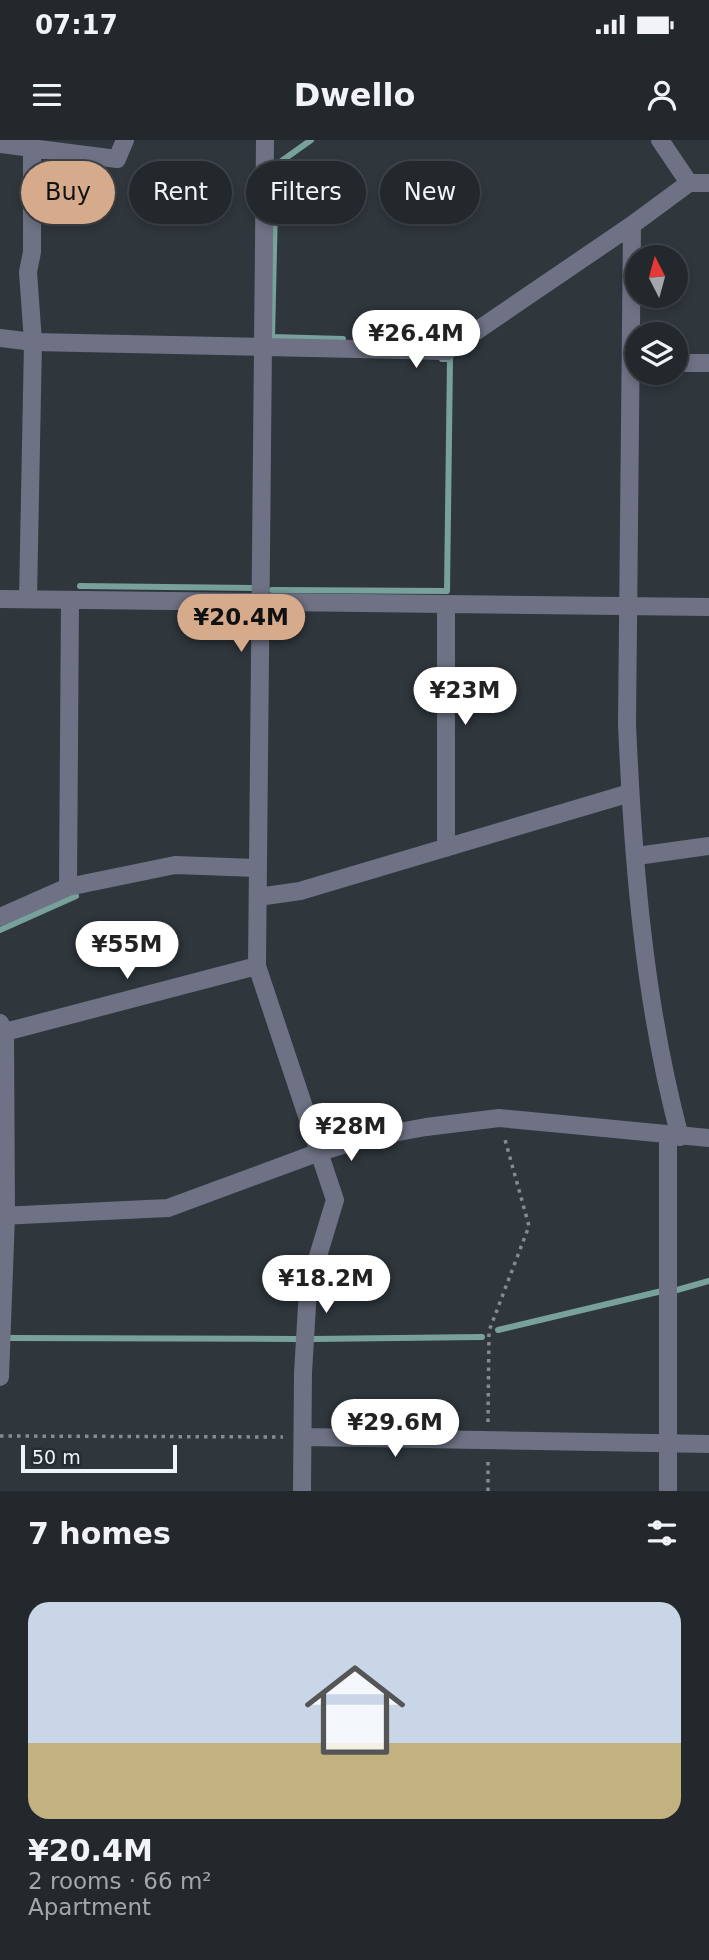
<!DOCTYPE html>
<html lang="en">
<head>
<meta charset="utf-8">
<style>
  :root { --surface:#23282d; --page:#2f3439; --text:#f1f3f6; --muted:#a3a6aa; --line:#404449; --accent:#d6ab8b }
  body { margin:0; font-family:"DejaVu Sans",sans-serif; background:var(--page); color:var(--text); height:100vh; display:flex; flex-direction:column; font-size:26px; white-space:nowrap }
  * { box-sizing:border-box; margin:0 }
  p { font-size:23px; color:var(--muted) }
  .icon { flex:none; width:38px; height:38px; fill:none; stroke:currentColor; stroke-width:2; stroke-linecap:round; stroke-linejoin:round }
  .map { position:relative; height:1351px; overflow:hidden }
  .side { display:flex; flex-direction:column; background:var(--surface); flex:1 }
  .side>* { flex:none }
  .guide { position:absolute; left:21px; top:21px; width:668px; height:63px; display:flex; gap:14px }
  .needle { width:46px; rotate:354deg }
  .fabs { position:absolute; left:625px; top:105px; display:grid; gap:14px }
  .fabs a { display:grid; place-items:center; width:63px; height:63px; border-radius:50%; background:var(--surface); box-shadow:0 4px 10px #0003,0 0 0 2px var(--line); font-size:35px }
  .scale { position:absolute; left:21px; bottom:18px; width:156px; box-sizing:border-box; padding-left:7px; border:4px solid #eff4f8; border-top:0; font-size:19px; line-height:24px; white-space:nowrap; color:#eff4f8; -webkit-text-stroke:5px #252c32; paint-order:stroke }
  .price { position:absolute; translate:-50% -60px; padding:0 16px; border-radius:24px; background:#fff; color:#222; font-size:23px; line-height:46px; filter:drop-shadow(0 2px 4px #0008) }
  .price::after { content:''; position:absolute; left:50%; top:42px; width:21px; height:16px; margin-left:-10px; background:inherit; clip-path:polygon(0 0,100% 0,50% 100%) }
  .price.on { background:var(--accent); color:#111 }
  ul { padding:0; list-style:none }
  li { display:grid; align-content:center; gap:14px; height:371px; padding:0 28px }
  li+li { border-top:2px solid var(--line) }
  li span { display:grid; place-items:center; height:217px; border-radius:21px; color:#555 }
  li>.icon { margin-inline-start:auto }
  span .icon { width:126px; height:126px; fill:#fffc; stroke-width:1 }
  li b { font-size:30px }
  h2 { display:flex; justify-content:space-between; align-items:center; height:84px; padding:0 28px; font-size:30px }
  .pill { padding:0 24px; border-radius:32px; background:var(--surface); box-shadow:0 4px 10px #0003,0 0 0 2px var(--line); font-size:24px; line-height:63px }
  .pill.on { background:var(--accent); color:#111 }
  .status { display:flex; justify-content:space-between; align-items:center; height:49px; padding:0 35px; background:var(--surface); direction:ltr }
  .status svg { height:19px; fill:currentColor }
  header { display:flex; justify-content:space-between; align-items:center; height:91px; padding:0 28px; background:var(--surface); font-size:32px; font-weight:700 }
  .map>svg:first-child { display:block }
</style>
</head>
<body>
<div class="status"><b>07:17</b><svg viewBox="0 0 49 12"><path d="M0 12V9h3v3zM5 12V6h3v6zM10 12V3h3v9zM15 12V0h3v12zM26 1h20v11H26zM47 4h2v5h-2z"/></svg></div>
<header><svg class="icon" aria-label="menu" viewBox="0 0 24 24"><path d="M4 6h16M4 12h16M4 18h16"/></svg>Dwello<svg class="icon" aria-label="person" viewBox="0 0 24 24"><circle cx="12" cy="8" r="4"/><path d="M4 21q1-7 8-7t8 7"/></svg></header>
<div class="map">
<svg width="709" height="1351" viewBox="0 0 709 1351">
  <rect width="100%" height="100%" fill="#2f363c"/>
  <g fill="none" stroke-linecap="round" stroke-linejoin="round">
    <path stroke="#78a19c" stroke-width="6" d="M311,0L276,25L272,197L343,199
      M80,446L252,448
      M272,450L447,451L450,219H442
      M0,790L76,756
      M677,1150L709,1141
      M498,1190L662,1151
      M11,1198L297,1199
      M312,1199L482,1197"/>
    <path stroke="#858b90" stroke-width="3.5" stroke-dasharray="3.5 5" stroke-linecap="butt" d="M488,1282L489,1191L529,1086L504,996
      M0,1296L283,1297
      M488,1351V1318"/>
    <path stroke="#6e7284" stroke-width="18" d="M265,0L257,826L335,1060L308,1149L303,1233L302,1351
      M0,4L117,19L125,0
      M689,43H709
      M632,85L627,584C633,723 644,862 680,997
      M0,198L33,202L447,211L632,85L689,43L660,0
      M676,223H709
      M0,459L709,467
      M28,459L33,202L28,132L32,112V9
      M446,708V466
      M637,716L709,706
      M68,747L70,460
      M258,757L300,751L630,653
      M0,777L68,747L175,725L257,728
      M0,883L5,892L6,1076L0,1237
      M5,892L257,826
      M303,1297L709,1304
      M668,1351V995"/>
    <path stroke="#6e7284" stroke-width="18" d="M0,1076L168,1068L317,1013L366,998L426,987L499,978L709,998"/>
  </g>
</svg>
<div class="fabs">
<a><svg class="needle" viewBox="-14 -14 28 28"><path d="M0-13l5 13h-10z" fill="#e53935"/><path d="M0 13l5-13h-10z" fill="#a3a6aa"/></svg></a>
<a><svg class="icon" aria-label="layers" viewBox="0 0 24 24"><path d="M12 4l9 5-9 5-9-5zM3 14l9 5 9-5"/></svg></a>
</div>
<div class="scale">50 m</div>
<b class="price" style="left:416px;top:230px">¥26.4M</b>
<b class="price on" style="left:241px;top:514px">¥20.4M</b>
<b class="price" style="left:465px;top:587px">¥23M</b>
<b class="price" style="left:127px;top:841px">¥55M</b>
<b class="price" style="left:351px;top:1023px">¥28M</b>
<b class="price" style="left:326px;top:1175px">¥18.2M</b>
<b class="price" style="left:395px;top:1319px">¥29.6M</b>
<div class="guide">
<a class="pill on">Buy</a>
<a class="pill">Rent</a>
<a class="pill">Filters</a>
<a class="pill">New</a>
</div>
</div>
<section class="side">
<h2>7 homes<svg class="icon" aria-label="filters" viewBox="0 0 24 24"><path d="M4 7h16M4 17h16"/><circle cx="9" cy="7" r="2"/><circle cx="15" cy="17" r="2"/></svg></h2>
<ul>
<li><span style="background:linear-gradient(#c9d6e8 65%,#c2b280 0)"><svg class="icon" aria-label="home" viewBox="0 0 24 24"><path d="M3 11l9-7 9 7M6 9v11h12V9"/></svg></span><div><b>¥20.4M</b><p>2 rooms · 66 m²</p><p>Apartment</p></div></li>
</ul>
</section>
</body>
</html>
